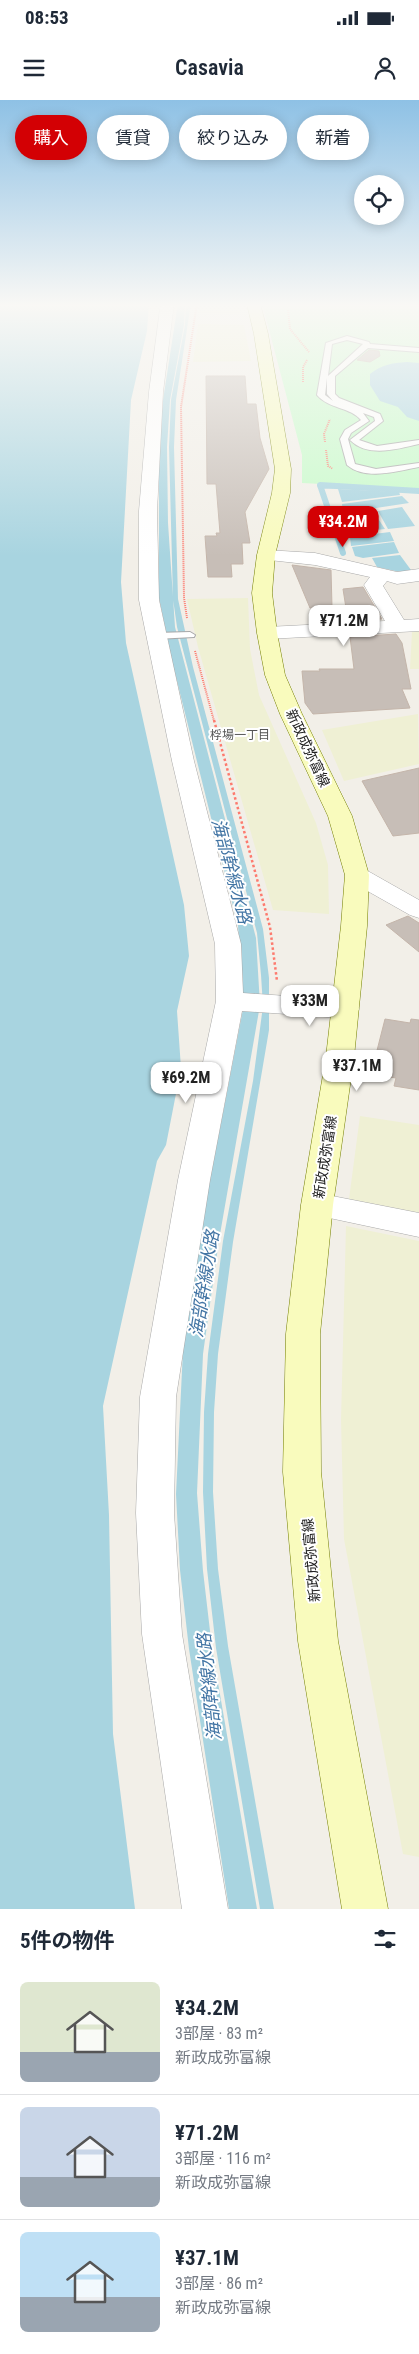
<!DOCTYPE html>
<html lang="ja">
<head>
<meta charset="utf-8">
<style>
  :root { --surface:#fff; --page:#f2f2f3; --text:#1f2937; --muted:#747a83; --line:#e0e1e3; --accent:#d30004 }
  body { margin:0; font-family:"Roboto Condensed","Noto Sans JP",sans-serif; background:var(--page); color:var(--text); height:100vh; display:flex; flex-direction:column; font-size:19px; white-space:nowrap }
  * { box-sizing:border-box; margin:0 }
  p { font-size:16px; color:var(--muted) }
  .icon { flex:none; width:28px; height:28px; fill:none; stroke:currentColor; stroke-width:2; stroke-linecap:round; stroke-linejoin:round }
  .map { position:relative; height:1809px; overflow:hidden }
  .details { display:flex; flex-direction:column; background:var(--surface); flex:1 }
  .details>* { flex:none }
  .top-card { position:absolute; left:15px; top:15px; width:390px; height:45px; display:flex; gap:10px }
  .buttons { position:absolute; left:354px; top:75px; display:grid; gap:10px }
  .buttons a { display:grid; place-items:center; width:50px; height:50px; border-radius:50%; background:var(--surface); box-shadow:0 2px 12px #0003; font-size:25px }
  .price { position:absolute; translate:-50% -42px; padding:0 11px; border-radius:10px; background:#fff; color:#222; font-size:16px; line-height:32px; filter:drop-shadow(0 1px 2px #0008) }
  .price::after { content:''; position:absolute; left:50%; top:30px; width:15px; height:11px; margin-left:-8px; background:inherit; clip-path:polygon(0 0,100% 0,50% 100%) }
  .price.current { background:var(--accent); color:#fff }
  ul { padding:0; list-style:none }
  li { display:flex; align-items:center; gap:15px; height:125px; padding:0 20px }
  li+li { border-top:1px solid var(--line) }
  li span { display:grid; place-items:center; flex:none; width:140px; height:100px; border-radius:8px; color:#555 }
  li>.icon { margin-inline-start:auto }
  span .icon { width:60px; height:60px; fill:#fffc; stroke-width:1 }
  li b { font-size:21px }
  h2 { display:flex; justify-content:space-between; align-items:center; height:60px; padding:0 20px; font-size:21px }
  .pill { padding:0 18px; border-radius:22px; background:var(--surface); box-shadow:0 2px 12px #0003; font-size:18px; line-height:45px }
  .pill.current { background:var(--accent); color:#fff }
  .status { display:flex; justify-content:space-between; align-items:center; height:35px; padding:0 25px; background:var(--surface); direction:ltr }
  .status svg { height:14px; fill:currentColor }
  header { display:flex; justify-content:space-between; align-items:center; height:65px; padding:0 20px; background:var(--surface); font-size:22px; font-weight:600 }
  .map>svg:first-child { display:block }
</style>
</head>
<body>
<div class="status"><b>08:53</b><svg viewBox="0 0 49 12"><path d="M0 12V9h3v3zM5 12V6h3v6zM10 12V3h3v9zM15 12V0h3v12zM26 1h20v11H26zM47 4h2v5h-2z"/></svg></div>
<header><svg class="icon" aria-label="menu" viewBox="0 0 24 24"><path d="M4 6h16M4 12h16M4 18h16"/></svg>Casavia<svg class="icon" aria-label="person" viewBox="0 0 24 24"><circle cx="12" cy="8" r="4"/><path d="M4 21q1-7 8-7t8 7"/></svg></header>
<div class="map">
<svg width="419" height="1809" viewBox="0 0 419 1809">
  <rect width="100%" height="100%" fill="#f2efe8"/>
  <path fill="#eff0d4" d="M199,203H239L240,214L199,213Z
    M198,224L244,225L251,261L193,262Z
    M248,498L250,549L259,595L316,723L328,765L329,814L273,810L198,547L187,499Z
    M419,531V569H410L412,532Z
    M418,614L419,664L344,681L322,630Z
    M360,1016L419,1025V1113L349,1099Z
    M346,1126L419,1141V1757L403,1754L344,1439L341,1320Z"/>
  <path fill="#c6fbc9" d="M262,203H419V389L302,383V355Z"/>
  <path fill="#a8d4e0" d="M0,203H149L147,231L131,300L121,482L126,543L184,805L189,856L177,911L181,968L166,1045L157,1061L103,1306L109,1415L113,1634L135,1809H0Z
    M178,203H185L184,225L170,300L167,347L168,423L175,527L256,838L260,905L219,1140L203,1254L197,1393L203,1471L212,1548L257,1809H229L189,1549L180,1470L176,1394L183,1250L199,1137L244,904L238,826L173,565L159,498V345L163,300Z
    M186,203H191L176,300L174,347L178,499L193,567L263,829L269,878V930L233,1142L218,1254L214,1312L213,1392L218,1469L228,1546L274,1809H260L216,1548L207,1469L203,1392L204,1312L208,1254L223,1141L253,981L263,906L261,875L257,833L177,527L173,499L169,347L171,300L185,225Z
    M407,262L419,263V321L407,317L398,307L380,301L370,285V274C381,265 392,263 407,262Z
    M338,389L399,392L400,395L342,402Z
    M402,396L409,403L343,413L342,404Z
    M402,407L415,426L388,429L378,411Z
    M373,411L385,429L350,433L343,415Z
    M390,432L394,441L351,446L350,437Z
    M394,442L399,453L363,458L355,456L352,447Z
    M400,455L411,470L400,472L377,467L372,458Z"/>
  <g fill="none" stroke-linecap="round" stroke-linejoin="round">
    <path stroke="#a8d4e0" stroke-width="5" d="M320,386H339"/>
    <path stroke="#a8d4e0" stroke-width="6" d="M343,453L320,385L419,391"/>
  </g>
  <path fill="#c7beb7" stroke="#c4b5aa" d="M369,250L379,251L380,256L370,262L357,260Z
    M206,276H245L247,304H256L260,338L269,369L245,412L250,443H242L243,464H231L232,477H208L205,436H217L216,433H220L216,384H207Z
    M292,465L331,470L332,507L310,508Z
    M363,487L382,519L348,521L343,489Z
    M396,534L402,543L411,589H402L410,608L313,614L305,603L302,571H320L319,569H354L350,537Z
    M419,668V733L393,736L362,681Z
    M408,816L419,823V852L386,825Z
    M385,919L410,923L411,919L419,920V990L394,986L396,978L371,974Z"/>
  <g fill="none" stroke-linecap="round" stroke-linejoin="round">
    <g stroke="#a9a9a9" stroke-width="2">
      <path id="lane" d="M347,236L369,242L370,244L419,248V252L368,248L335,276V294L339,298L380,314L383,321L359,340L377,346L419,340V344C397,349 368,358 350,340L375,321L374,317L363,313L369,321L351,333L348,339L355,364L376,369L419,363V367C397,371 366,381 347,365L340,339L345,330L361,320C350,307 329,309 317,295L326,243ZM347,240L363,244L328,276L332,244ZM327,278V294L333,301L325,295Z
        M190,532L195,535L194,537L156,539L151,536L156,533Z"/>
    </g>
    <g stroke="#a9a9a9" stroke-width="1">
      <path id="street" d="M161,203H174L163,292L157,411L159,500L194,661L241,844L243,893L345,900L355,903L359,909L355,915L345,918L242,911L210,1080L176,1297L174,1413L182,1534L228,1809H182L142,1534L136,1413L140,1297L178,1080L216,901L215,844L172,661L139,500V411L149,292Z
        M266,450L315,453L397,472L419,469V481L397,484L387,481L383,486L404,520L419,519V531L267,539L260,537L257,533L260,529L267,527L385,521L364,485L370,477L315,465L260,459L257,455L260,451Z
        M357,768L366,770L419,800V818L410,815L348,780L345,775L348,770Z
        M317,1093L419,1113V1137L306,1113L301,1105L306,1097Z"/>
    </g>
    <g stroke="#747f02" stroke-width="1">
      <path id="secondary" d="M247,203H260L268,234L291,369L290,393L275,455L272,493L277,533L285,575L302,614L352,716L369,775L367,826L354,957L333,1105L320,1234L321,1372L338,1541L388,1809H342L298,1541L283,1372L286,1234L301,1105L326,957L341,826L345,775L328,716L280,614L265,575L257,533L252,493L257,455L272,393L275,369L254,234Z"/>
    </g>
    <path stroke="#fd7a6e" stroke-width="2" stroke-dasharray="1 1" stroke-linecap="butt" d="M288,210L290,229L309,252
      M303,282V267L307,260
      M325,342L324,334L330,319
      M326,350L328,366L333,369
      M187,518L184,498L181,307L197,203
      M195,551L214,621"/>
    <path stroke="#fd7a6e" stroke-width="2.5" stroke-dasharray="2.5 2.5" stroke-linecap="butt" d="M214,620L270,827L277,881"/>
    <use href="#lane" fill="#fff" fill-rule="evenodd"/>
    <use href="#street" fill="#fff" fill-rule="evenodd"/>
    <use href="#secondary" fill="#f9fbbd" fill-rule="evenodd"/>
  </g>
  <linearGradient id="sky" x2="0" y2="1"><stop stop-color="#8ec1e5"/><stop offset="0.45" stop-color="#f9f8f5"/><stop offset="1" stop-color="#f9f8f5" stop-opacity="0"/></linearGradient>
  <rect width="419" height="456" fill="url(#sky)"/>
  <g text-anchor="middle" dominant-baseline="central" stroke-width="4" stroke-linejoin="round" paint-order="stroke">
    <g font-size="12" fill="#555" stroke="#fff">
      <text x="240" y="635">桴場一丁目</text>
    </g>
    <g font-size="14" fill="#222" stroke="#fff">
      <text transform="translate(308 648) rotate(65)">新政成弥富線</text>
      <text transform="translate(325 1057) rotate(-81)">新政成弥富線</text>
      <text transform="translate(311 1460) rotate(-95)">新政成弥富線</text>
    </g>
    <g font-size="18" font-style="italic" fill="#4476a5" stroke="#fff">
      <text transform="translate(232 771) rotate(75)">海部幹線水路</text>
      <text transform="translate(204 1184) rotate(-81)">海部幹線水路</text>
      <text transform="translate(209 1587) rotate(-96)">海部幹線水路</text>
    </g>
  </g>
</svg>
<div class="buttons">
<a><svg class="icon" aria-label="locate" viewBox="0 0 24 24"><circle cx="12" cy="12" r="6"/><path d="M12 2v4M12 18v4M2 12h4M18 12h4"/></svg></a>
</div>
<b class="price current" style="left:343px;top:448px">¥34.2M</b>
<b class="price" style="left:344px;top:547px">¥71.2M</b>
<b class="price" style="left:310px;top:927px">¥33M</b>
<b class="price" style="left:357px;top:992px">¥37.1M</b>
<b class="price" style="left:186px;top:1004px">¥69.2M</b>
<div class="top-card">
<a class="pill current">購入</a>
<a class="pill">賃貸</a>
<a class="pill">絞り込み</a>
<a class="pill">新着</a>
</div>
</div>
<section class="details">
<h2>5件の物件<svg class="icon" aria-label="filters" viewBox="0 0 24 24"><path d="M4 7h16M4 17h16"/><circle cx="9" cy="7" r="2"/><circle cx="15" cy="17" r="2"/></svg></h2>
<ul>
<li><span style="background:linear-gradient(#dfe7d0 70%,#9aa5b1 0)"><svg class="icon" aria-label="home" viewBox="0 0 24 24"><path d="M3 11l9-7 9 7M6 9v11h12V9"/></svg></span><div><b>¥34.2M</b><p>3部屋 · 83 m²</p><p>新政成弥富線</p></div></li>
<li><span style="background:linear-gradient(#c9d6e8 70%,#9aa5b1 0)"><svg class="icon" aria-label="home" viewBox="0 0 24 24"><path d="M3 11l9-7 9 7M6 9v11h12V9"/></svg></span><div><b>¥71.2M</b><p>3部屋 · 116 m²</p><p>新政成弥富線</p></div></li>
<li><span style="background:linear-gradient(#bfe0f5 65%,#9aa5b1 0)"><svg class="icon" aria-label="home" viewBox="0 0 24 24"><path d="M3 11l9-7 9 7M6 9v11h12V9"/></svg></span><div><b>¥37.1M</b><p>3部屋 · 86 m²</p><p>新政成弥富線</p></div></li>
</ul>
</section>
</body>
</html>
